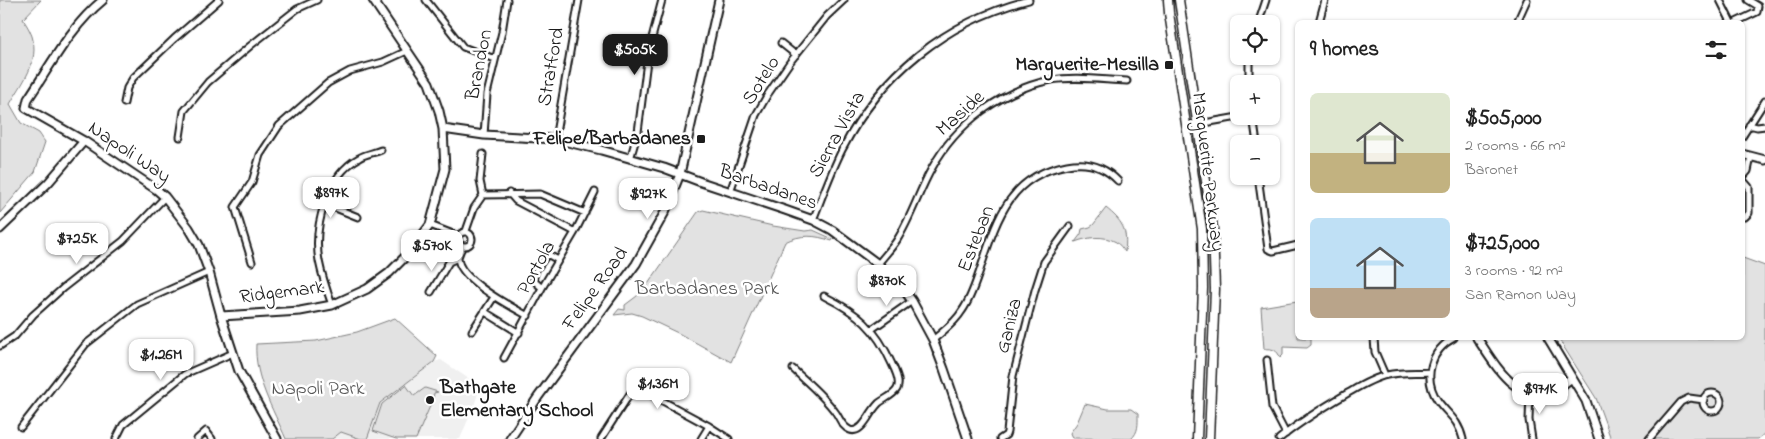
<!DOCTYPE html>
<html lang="en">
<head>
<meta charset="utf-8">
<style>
  :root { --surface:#fff; --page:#f6f6f6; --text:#222; --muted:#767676; --accent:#1c1c1c }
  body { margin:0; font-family:"Indie Flower",sans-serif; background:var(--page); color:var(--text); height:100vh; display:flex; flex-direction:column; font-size:19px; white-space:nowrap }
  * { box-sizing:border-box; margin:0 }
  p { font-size:16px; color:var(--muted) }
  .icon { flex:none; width:28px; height:28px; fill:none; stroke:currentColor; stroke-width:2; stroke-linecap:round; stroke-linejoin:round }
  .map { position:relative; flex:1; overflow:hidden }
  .drawer { position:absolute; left:1295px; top:20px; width:450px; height:320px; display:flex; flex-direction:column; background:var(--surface); border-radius:8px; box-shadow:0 1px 4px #0004 }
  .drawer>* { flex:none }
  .controls { position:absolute; left:1230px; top:15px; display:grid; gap:10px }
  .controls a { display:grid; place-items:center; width:50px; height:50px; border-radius:8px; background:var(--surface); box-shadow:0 1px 4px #0004; font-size:25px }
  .price { position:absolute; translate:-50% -42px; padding:0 11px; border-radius:10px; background:#fff; color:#222; font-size:16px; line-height:32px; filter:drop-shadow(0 1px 2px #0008) }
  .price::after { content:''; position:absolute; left:50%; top:30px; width:15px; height:11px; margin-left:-8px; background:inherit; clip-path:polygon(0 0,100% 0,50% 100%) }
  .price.selected { background:var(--accent); color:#fff }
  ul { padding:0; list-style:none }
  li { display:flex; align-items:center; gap:15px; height:125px; padding:0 15px }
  li span { display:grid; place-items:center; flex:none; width:140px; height:100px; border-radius:8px; color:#555 }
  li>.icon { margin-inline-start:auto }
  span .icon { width:60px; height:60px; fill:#fffc; stroke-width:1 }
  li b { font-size:21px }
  h2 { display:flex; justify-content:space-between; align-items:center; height:60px; padding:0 15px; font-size:21px }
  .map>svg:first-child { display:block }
</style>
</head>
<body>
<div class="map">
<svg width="1765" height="439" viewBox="0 0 1765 439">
  <rect width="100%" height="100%" fill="#fff"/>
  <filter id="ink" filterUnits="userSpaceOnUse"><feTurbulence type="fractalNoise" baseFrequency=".02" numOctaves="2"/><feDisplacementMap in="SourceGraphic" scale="10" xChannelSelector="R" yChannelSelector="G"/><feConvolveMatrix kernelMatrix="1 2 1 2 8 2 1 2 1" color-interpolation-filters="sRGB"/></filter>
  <g filter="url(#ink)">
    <path fill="#f0f0f0" d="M441,360L475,383L479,390L475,403L460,439H332L417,373L434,362Z"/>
    <path fill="#e2e2e2" stroke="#7f7f7f" d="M0,0H41L23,19C26,24 30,30 32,36C40,62 22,83 10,104L21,123L39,133L45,142L35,172L0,213Z
      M1106,208C1122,221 1128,229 1125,252C1123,249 1119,244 1116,242C1104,235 1088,237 1075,242L1081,234L1082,229L1090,227L1093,225Z
      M703,210L773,226L805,231L813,230L833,239L832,241C815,235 801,234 785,242L731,362L680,334L642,316L632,313L614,315L619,309L625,310V305L637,296L648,284L698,212Z
      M1743,258L1765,266V433L1758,439H1611L1596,398L1558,338H1742Z
      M1297,301L1298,338H1311V345L1307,348L1283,347V355L1280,358C1278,350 1272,348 1264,349L1261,307Z
      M395,318L437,356L434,362L380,403L367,439H361L341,432L332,439H286C273,409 254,378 256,344L316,341L357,332Z
      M406,385L414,396L425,388L438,392L434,393L433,399L416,439H396L373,431L382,404Z
      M1085,404L1108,409H1131L1138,414C1138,424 1139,432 1131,439L1072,438L1070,433L1077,423Z"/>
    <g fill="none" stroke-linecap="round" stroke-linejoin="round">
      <g stroke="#1c1c1c" stroke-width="9">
        <path id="street" d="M426,0L463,47L495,59
          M1720,0L1731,22
          M1319,22L1325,0
          M1517,22L1527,0
          M1736,22L1757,12L1758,6L1748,0
          M1258,24L1266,0
          M781,43L796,55
          M1249,84V56
          M124,103L127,88L133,78L174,39L219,0
          M1253,116L1257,144
          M1749,125L1757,127L1765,126
          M1187,126L1244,116
          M484,135L487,94L502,32L507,0
          M180,137L184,111L208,82L250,46L297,9L317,0
          M1742,137L1765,101
          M555,139L579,0
          M483,154L480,181L483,195
          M630,159L638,132L648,53L662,0
          M1258,176L1268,249L1273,251L1298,245
          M1742,178L1748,171L1751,157
          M1742,179L1749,187V213L1745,217H1742
          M730,192L756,115L768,94L790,62L827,16L844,0
          M509,193L516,201L575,232
          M323,203L358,217
          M813,220C822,197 831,172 842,150C881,74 946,21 1029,0
          M430,225L458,236
          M466,231L474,208L483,195L540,194L585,213
          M458 239a7 7 0 1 1 14 0a7 7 0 1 1-14 0Z
          M463,246C461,249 459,254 458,257C457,279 512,307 528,316
          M252,262L235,207L252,182L260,155L279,126L328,83L350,71L383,62L407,51
          M878,264C884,256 892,248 897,240C911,218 919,191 932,168C956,124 1001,90 1051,80C1076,76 1102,80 1127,81
          M542,288L533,280L536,270L546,256L549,255L558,260
          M431,292L449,262L458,258
          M332,305C327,291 322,276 319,261C313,227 327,175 359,158C365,154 374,153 381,150
          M485,312L519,333
          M872,329L912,301
          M472,331L494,297
          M1374,338L1375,352L1385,375
          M1454,338C1431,350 1422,378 1438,401C1449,416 1458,419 1463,439
          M933,340C943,331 955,323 962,311C970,300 975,285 979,273C996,223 1007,176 1067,165C1087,161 1104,166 1118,181
          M0,346L15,336L33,315L63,288L123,241L165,197
          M504,358L542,288L575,232L595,192
          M1267,360L1272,407L1286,434
          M793,369C808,383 824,396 836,413C840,419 842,427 850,430C858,433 864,424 868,418C871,413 875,407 879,403C884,399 894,395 897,389C901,382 895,370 892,364C876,328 858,313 824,296
          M1530,392L1529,420L1532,439
          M1703 402a9 9 0 1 1 18 0a9 9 0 1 1-18 0Z
          M21,427L86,344L137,304L209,272
          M116,439L123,425L185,374L233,353
          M197,439L206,431L212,439
          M601,439L635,386L709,426L729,439
          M701,439L709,426
          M1000,439L1006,435L1007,432L1013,376L1035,290L1044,262L1070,226
          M1279,439C1301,421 1324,407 1348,393C1360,386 1373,378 1387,375C1401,372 1415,373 1430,372
          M1649,439L1681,402L1689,398L1704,400"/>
      </g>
      <g stroke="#1c1c1c" stroke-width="11">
        <path id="secondary" d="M103,0C70,27 51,65 28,99L26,108L84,141L157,190L165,197L189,228L199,245L209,272L221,316L239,371L277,439
          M443,129L484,135L555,139L601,150L664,168L701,182L785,210L813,220L832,230L878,264L902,287L912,301L933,340L944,369L968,439
          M1742,154L1765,160
          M0,229L48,183L84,141
          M221,316L300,311L332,305L367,289L389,273L409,253L430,225L445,169L443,129L439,111L429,83L373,0
          M1477,338C1495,364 1517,408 1557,389C1562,386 1567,381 1572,378
          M1548,338L1586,401L1599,439
          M510,439L538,397L636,264L665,212L680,174L719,0"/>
      </g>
      <g stroke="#1c1c1c" stroke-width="11">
        <path id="primary" d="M1168,0L1169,13L1202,229L1203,288L1197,439
          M1179,0L1213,228L1215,289L1209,439"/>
      </g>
      <use href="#street" stroke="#fff" stroke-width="5"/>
      <use href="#secondary" stroke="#fff" stroke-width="7"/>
      <use href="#primary" stroke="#fff" stroke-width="8"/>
    </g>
  </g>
  <g fill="#1c1c1c" stroke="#fff" stroke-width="2">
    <rect x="1164" y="60" width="10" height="10" rx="2.5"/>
    <rect x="696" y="134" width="10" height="10" rx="2.5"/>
    <circle cx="430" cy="400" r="5"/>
  </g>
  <g text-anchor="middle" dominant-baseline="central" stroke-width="5" stroke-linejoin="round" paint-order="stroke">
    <g font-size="20" fill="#1c1c1c" stroke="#fff">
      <text transform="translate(480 65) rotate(-79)">Brandon</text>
      <text transform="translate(552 67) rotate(-80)">Stratford</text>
      <text transform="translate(762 81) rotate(-58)">Sotelo</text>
      <text transform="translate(961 114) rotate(-42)">Maside</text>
      <text transform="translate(838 135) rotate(-61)">Sierra Vista</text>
      <text transform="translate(129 153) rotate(34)">Napoli Way</text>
      <text transform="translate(1207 172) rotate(83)">Marguerite Parkway</text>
      <text transform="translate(768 188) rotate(19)">Barbadanes</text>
      <text transform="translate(977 239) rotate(-69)">Esteban</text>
      <text transform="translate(537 268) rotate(-61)">Portola</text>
      <text transform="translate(596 289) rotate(-54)">Felipe Road</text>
      <text transform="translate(282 293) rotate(-7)">Ridgemark</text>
      <text transform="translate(1010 326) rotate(-76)">Ganiza</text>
    </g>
    <g font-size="20" font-weight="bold" fill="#1c1c1c" stroke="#fff" text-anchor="end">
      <text x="1159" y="65">Marguerite-Mesilla</text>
      <text x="691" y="139">Felipe/Barbadanes</text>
      <text x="440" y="388" text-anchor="start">Bathgate<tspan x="440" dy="23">Elementary School</tspan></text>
    </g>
    <g font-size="20" fill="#575757" stroke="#fff">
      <text x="707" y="289">Barbadanes Park</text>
      <text x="318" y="389">Napoli Park</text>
    </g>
  </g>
</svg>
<div class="controls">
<a><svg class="icon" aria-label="locate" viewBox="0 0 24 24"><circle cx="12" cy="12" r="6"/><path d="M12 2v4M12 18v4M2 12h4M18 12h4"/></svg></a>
<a>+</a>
<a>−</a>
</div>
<b class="price selected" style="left:635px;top:76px">$505K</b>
<b class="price" style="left:331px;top:219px">$897K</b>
<b class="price" style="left:648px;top:220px">$927K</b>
<b class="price" style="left:77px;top:265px">$725K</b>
<b class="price" style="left:432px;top:272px">$570K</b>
<b class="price" style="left:887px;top:307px">$870K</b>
<b class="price" style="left:161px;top:381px">$1.26M</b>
<b class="price" style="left:658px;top:410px">$1.36M</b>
<b class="price" style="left:1540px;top:415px">$971K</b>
<section class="drawer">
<h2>9 homes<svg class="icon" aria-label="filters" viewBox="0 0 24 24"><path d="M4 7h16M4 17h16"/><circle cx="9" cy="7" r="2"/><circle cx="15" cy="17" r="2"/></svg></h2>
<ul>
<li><span style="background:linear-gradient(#dfe7d0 60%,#c2b280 0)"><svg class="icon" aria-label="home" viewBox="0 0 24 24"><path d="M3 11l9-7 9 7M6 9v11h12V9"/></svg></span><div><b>$505,000</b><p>2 rooms · 66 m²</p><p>Baronet</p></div></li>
<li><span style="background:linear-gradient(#bfe0f5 70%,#b9a48a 0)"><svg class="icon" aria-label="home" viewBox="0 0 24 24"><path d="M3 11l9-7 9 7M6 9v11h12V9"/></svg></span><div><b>$725,000</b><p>3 rooms · 92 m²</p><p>San Ramon Way</p></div></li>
</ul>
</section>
</div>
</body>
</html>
